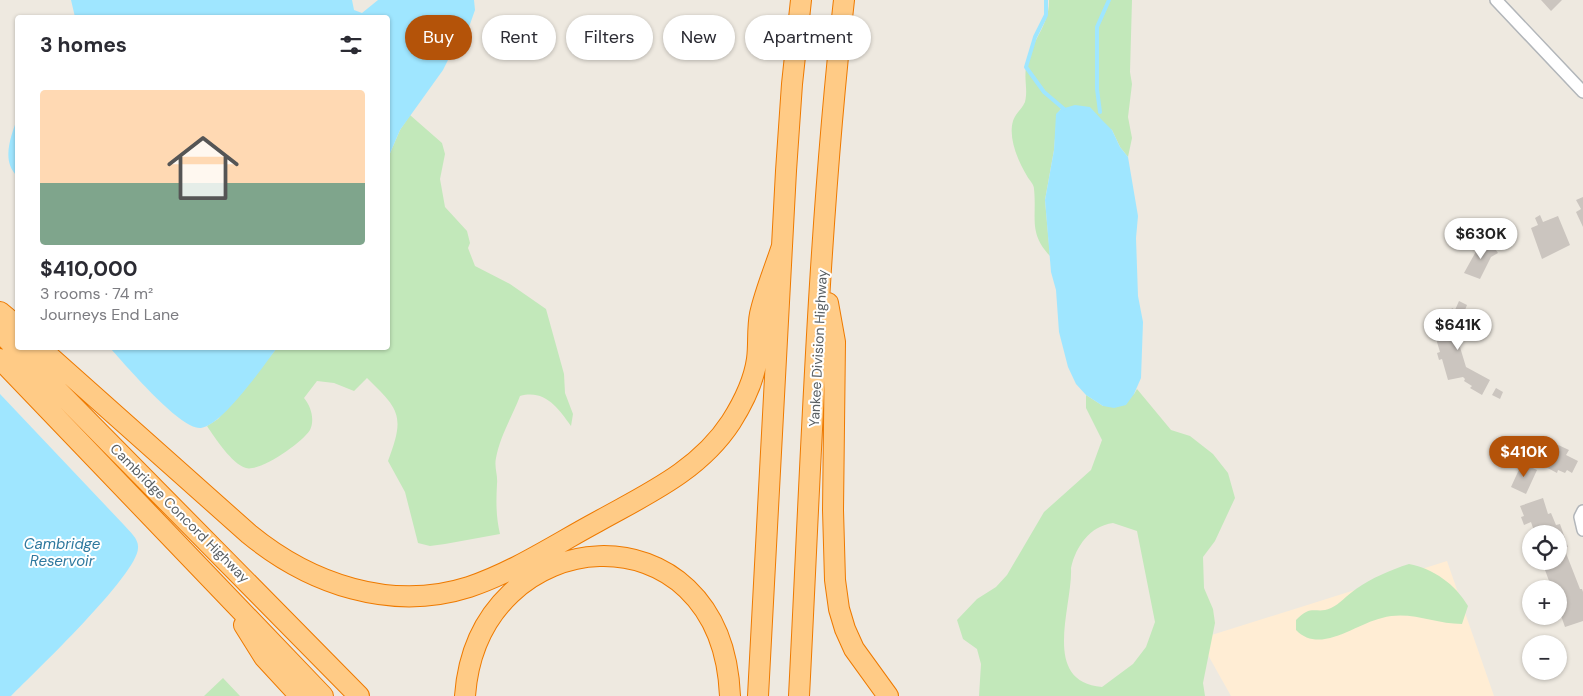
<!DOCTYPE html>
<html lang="en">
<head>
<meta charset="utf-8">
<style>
  :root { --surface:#fff; --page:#f2f2f3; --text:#2b2b33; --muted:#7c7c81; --accent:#b45309 }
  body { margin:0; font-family:"DM Sans",sans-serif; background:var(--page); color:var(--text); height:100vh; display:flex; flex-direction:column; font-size:19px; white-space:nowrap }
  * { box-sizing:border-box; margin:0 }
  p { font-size:16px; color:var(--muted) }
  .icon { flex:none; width:28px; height:28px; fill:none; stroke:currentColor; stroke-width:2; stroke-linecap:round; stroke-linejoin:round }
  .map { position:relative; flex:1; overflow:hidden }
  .panel { position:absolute; left:15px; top:15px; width:375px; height:335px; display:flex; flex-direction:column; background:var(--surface); border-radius:5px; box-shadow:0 1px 4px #0004 }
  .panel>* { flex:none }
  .guide { position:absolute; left:405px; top:15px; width:475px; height:45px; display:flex; gap:10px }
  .controls { position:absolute; left:1522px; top:525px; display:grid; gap:10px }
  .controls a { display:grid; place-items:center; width:45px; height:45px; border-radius:50%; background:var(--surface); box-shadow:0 1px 4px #0004; font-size:25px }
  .price { position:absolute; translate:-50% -42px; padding:0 11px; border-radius:18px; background:#fff; color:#222; font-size:16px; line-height:32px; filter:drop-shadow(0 1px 2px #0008) }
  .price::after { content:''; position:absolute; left:50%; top:30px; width:15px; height:11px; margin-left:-8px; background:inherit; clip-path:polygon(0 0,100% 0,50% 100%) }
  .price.on { background:var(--accent); color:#fff }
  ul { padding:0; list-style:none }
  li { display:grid; align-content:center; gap:10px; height:265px; padding:0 25px }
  li span { display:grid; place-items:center; height:155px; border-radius:5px; color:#555 }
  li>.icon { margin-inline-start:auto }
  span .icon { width:90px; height:90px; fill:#fffc; stroke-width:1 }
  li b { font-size:21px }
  h2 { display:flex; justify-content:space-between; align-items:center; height:60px; padding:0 25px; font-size:21px }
  .pill { padding:0 18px; border-radius:22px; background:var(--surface); box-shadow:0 1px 4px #0004; font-size:18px; line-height:45px }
  .pill.on { background:var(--accent); color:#fff }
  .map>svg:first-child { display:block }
</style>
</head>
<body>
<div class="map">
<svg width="1583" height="696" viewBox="0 0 1583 696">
  <rect width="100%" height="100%" fill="#eee9e0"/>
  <path fill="#ffedd4" d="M1447,561L1494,696H1231L1199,639Z"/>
  <path fill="#c2e8ba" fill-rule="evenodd" d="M1049,0H1132L1130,72L1132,84L1128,117L1132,138L1128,157L1120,147L1112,130L1061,109L1057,114L1054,150L1045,200L1050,256C1028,233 1037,217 1034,189C1034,184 1029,180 1027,176C1018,161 1008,138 1013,121C1015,114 1022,109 1025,102C1028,90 1024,79 1026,68C1029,43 1050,26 1049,0Z
    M410,115L442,143L445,154L440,179L445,207L467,231L470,243L468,248L475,266L510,284L546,309L564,374L565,393L573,414L571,426C558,408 545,389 520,396C512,417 500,436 496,458C494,467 498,475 497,484C496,502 496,517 500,534L445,544L430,546L418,543L405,492L388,461C405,416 400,410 367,378L354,391L334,383L317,381L304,398C311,406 315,420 310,430C302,443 260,472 246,468C232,464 215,438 207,426L218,419L277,348H388V158L400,130Z
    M1137,389L1171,430L1190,436L1213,454L1228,473L1235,498L1215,541L1203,557L1204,588L1213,609L1215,623L1203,683L1205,696H979L981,664L977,649L963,639L957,620L977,599L996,587L1007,575L1044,512L1091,470L1102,440L1086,408V395L1103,406L1134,394ZM1113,523L1137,531L1155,622L1146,647L1133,664L1102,687C1040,682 1073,606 1071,568C1076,546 1090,526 1113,523Z
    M1409,564C1434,569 1455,584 1468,606L1462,624C1434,624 1410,610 1382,618C1355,624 1320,655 1296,630V620C1312,603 1316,615 1331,608C1340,604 1347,595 1356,589C1372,578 1390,570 1409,564Z
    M223,678L240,696H204Z"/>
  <path fill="#9fe6ff" d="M71,0H352L354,10L362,13L378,0H474L475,10L469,27L451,54L443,70L400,130L388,158V18L75,17Z
    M1075,105L1090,107L1102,120L1112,130L1120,147L1128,157L1138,216L1136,238L1138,296L1143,322L1141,378L1134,394L1126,405L1114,408L1103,406L1086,395L1076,384L1068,367L1059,332L1056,290L1051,272L1045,200L1054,150L1056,114L1061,109Z
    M17,119V176C1,161 11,136 17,119Z
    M110,348H277C264,365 222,426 201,428C180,430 125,364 110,348Z
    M0,394L124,525C130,532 139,539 138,548C138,574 34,673 11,696H0Z"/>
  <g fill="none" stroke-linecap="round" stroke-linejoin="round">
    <path stroke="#9fe6ff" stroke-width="4" d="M1046,0V15L1035,37L1026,67L1044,92L1064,109
      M1100,112L1097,89V27L1109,0"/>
  </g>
  <path fill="#cbc5bf" d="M1541,0H1562L1551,11Z
    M1583,197V227L1576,212L1581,209L1576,200Z
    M1540,215L1543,222L1558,216L1570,245L1542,259L1531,228L1538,225L1535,218Z
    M1489,240L1498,253L1491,257L1480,279L1464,273L1479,246Z
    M1459,301L1467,305L1465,310L1469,312L1466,317L1469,318L1464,329L1460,327L1456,334L1466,367L1490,380L1482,395L1470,388L1472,386L1464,381L1465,379L1463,377L1448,380L1442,359L1439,360L1437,353L1440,352L1434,332L1444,329L1452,308L1455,310Z
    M1496,388L1503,392L1500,399L1492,395Z
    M1554,443L1569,450L1566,455L1578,461L1572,473L1567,470L1565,473L1558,470L1557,473L1542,465Z
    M1522,463L1537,470L1526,494L1511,487Z
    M1543,498L1548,514L1551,513L1556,525L1560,524L1568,547L1564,548L1580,589H1582L1583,592V621L1565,627L1559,610L1565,608L1561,599L1559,600V589H1552L1545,570L1555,567L1553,561H1559V534H1535L1531,522L1524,525L1521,517L1524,516L1520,506Z"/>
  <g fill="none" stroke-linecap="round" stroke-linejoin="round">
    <g stroke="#b2b6ba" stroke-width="14">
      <path id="street" d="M1496,0L1583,92
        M1583,511L1580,517L1583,530"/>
    </g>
    <g stroke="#ee7a00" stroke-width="22">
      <path id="highway" d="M828,303L835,342L833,510L835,580L839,609L845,629L854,649L888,696
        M0,312L18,327
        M0,332L359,696
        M40,348L249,534C310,584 391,612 469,587C514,572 556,544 597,522C647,494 699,471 731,422C743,403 754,381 757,359C759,345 757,329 760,314C765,291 775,268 782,246
        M0,359L323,696
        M244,625L264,657L300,696
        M465,696C478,518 722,501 730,696
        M758,696L786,171L792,84L801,0
        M799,696C811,464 818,231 844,0"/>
    </g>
    <use href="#street" stroke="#fff" stroke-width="11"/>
    <use href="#highway" stroke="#ffcb86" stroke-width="20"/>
  </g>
  <g text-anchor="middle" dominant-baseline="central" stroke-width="4" stroke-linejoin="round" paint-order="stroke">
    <g font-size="14" fill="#595f63" stroke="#fff">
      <text transform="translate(818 348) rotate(-87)">Yankee Division Highway</text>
      <text transform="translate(180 513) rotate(45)">Cambridge Concord Highway</text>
    </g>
    <g font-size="15" font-style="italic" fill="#2e789e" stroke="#fff">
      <text x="62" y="544">Cambridge<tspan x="62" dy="17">Reservoir</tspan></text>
    </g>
  </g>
</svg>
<div class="controls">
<a><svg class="icon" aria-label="locate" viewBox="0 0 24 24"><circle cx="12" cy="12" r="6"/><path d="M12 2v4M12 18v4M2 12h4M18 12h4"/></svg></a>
<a>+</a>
<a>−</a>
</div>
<b class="price" style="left:1481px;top:260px">$630K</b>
<b class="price" style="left:1458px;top:351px">$641K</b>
<b class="price on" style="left:1524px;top:478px">$410K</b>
<div class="guide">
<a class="pill on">Buy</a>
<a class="pill">Rent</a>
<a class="pill">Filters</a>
<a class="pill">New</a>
<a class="pill">Apartment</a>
</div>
<section class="panel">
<h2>3 homes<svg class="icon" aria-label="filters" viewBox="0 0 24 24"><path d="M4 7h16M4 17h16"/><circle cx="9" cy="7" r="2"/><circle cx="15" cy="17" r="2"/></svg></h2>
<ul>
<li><span style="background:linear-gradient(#ffd9b3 60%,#7fa58c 0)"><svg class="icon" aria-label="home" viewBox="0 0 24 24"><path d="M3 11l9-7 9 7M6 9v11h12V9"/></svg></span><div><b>$410,000</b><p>3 rooms · 74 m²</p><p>Journeys End Lane</p></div></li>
</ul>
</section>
</div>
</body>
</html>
